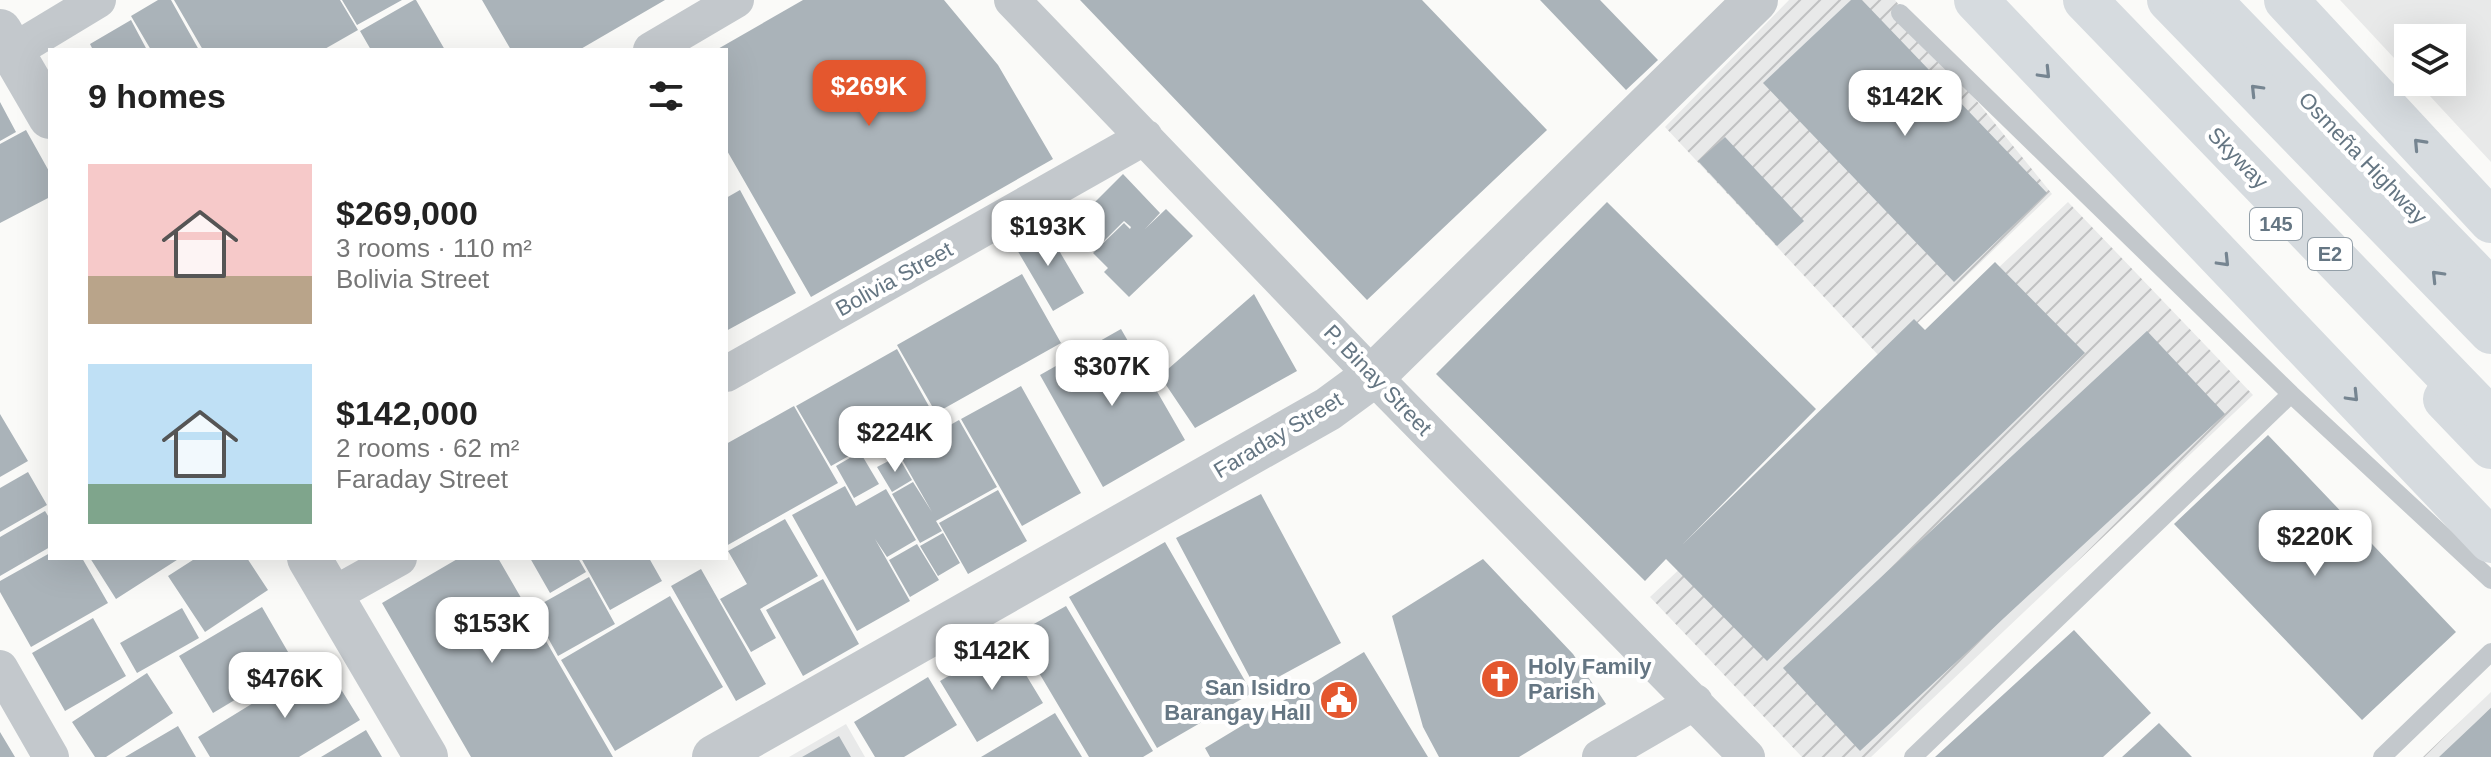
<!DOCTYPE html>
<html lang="en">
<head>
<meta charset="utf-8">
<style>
  :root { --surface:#fff; --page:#f6f6f6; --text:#222; --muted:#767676; --accent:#e4572e }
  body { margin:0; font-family:Helvetica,sans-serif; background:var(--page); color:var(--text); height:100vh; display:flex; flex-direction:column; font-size:30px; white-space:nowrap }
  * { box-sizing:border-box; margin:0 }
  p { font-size:26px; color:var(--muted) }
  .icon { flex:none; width:44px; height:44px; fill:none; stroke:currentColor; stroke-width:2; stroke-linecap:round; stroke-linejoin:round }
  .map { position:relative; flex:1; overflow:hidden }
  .drawer { position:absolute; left:48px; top:48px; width:680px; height:512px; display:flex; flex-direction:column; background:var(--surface); border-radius:0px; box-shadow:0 8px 32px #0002 }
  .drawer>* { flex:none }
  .tools { position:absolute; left:2394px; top:24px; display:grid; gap:16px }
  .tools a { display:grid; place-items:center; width:72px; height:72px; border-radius:0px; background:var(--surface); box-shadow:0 8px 32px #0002; font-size:40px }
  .price { position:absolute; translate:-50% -68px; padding:0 18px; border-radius:16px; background:#fff; color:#222; font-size:26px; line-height:52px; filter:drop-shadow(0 2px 4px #0008) }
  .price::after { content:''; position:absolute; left:50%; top:48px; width:24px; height:18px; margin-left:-12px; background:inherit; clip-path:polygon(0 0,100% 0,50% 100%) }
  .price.on { background:var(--accent); color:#fff }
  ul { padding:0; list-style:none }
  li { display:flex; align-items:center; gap:24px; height:200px; padding:0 40px }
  li span { display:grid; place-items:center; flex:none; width:224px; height:160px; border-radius:0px; color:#555 }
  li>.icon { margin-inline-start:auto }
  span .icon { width:96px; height:96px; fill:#fffc; stroke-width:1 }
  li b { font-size:34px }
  h2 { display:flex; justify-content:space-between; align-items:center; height:96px; padding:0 40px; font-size:34px }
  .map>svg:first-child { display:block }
</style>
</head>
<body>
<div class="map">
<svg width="2491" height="757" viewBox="0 0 2491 757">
  <defs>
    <pattern id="industrial-furrows" width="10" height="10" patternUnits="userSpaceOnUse" patternTransform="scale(2)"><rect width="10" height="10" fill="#e8e9e9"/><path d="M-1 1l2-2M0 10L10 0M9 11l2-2" fill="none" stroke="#c0c1c2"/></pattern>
  </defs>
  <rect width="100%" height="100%" fill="#fafaf8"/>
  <path fill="#e8e9e9" d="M2340,0H2491V162L2417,82H2452V38H2408V73Z
    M846,724L865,757H789Z"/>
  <path fill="url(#industrial-furrows)" d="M1789,0H1895L2052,194L1881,358L1665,127Z
    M2068,202L2253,395L1871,757H1802L1650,597Z
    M2491,692V757H2423Z"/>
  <path fill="#aab3b9" d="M158,0H171L199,50H151L131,16Z
    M174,0H340L358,30L323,50H203Z
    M342,0H402L357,25Z
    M414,0H416L445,50H371L360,31Z
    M482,0H665L579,50H511Z
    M803,0H944L998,65L1053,159L811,297L726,149V50H716Z
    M1080,0H1422L1547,130L1367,300Z
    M1540,0H1600L1658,60L1626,90Z
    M1851,0H1862L2047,193L1954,282L1763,83Z
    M131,20L147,50H93L90,44Z
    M0,102L16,132L0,141Z
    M26,130L50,173V197L0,223V144Z
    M1725,137L1804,221L1777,246L1698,161Z
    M1123,174L1160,213L1145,229L1166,209L1193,236L1129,297L1104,272L1108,268L1093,253L1124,223L1130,229L1131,227L1124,221L1099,246L1087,234L1092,230L1080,217Z
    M740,190L796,293L726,331V198Z
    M1607,202L1816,409L1682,545L1914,319L1925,330L1995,262L2085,353L1767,661L1666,559L1645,581L1436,374Z
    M1044,225L1084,293L1053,311L1013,243Z
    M1022,274L1061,343L936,413L897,345Z
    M1254,294L1297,371L1195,428L1160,376Z
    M1121,329L1185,440L1103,487L1040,375Z
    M2147,331L2225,414L1860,751L1783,668Z
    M897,349L931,410L831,466L796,406Z
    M1021,386L1081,493L1022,526L961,419Z
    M794,406L838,483L726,546V444Z
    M0,414L28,461L0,477Z
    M959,420L997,487L936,521L942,531L920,543L892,494L913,482L932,512L899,454Z
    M2268,435L2456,632L2362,720L2174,524Z
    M860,452L879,484L854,498L836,466Z
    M898,456L912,480L892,492L877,467Z
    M28,472L47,505L0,532V488Z
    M845,486L856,506L886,489L916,540L887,557L875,539L910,601L857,631L792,515Z
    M998,490L1027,541L968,574L939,523Z
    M1261,494L1341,643L1256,689L1176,538Z
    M45,511L50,519V547L0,576V537Z
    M785,519L818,576L760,609L776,638L751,652L720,599L747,584L728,551Z
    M943,533L960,563L938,576L920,546Z
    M1165,542L1252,693L1157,748L1069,597Z
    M917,544L939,580L910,597L889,560Z
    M50,553V558H82L108,603L31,647L0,592V581Z
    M90,558H180L116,599Z
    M196,558H247L268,590L205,632L168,576Z
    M459,558H498L613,757H471L382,603Z
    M530,558H578L586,572L550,593Z
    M581,558H649L662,581L610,610Z
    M1483,559L1573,654L1606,704L1519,757H1439L1423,727L1392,616Z
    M701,569L766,684L736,701L671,586Z
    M589,577L615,624L558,656L532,609Z
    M823,579L859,644L803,676L766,610Z
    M670,596L723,687L615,751L561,660Z
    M1066,606L1153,751L1143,757H1089L1016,634Z
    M262,607L295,664L213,713L179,656Z
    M182,608L199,638L137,673L120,643Z
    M93,618L126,676L65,711L32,653Z
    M2074,630L2151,713L2103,757H1935Z
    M1006,642L1043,703L977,742L940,681Z
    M1364,652L1428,757H1210L1205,748Z
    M323,660L360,720L299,757H210L198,737Z
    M147,673L173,713L106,757H95L72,722Z
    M928,677L957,725L904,757H875L854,722Z
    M2491,708V757H2439Z
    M1055,713L1082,757H981Z
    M2159,723L2192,757H2122Z
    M178,726L196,757H125Z
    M366,730L382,757H321Z
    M0,732L15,757H0Z
    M839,736L851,757H802Z"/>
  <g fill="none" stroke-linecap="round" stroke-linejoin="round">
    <path stroke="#c3c8cc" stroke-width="18" d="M1900,13L2291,394L2491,580
      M1913,757L2291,394
      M2382,757L2491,652"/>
    <path stroke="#c3c8cc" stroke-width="36" d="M1012,0L1373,376L1747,757
      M651,50L736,0
      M12,52L98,0
      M726,374L1145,137
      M331,596L399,558
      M0,668L51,757
      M1600,757L1695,702"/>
    <path stroke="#c3c8cc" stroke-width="44" d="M0,31L50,117
      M309,558L426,757
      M714,757L1328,409L1373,376L1756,0"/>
    <path stroke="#d6dbdf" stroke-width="44" d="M2209,0L2491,291
      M2445,399L2491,447"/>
    <path stroke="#d6dbdf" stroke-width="44" d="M1976,0L2491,541
      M2085,0L2491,420
      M2169,0L2491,332
      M2286,0L2491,221"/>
  </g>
  <defs><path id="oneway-chevron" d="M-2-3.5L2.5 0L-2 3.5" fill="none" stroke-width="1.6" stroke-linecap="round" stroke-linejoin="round" transform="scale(2)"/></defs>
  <g stroke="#768591">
    <use href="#oneway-chevron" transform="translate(2045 73) rotate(46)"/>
    <use href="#oneway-chevron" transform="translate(2256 90) rotate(-134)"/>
    <use href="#oneway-chevron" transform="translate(2419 144) rotate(-133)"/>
    <use href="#oneway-chevron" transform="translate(2224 261) rotate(46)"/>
    <use href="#oneway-chevron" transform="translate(2437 276) rotate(-134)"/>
    <use href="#oneway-chevron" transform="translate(2353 396) rotate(46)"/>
  </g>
  <defs>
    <g id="church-disc" transform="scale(2)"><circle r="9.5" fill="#e4572e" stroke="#fff"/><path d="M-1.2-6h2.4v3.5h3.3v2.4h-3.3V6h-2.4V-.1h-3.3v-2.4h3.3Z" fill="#fff"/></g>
    <g id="civic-disc" transform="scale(2)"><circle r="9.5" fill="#e4572e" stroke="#fff"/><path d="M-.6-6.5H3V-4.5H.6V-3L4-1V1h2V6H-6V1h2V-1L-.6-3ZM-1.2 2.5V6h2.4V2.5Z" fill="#fff"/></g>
  </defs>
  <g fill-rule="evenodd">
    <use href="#church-disc" x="1500" y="679"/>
    <use href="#civic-disc" x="1339" y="700"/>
  </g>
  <g text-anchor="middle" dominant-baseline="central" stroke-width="8" stroke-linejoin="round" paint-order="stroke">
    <g fill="#fff" stroke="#939fa8" stroke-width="2">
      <rect x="2250" y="208" width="52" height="32" rx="6"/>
      <rect x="2308" y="238" width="44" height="32" rx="6"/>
    </g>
    <g font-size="20" font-weight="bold" fill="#657683">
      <text x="2276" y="224">145</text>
      <text x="2330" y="254">E2</text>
    </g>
    <g font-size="22" fill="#657683" stroke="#fff">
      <text transform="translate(2238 158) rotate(46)">Skyway</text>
      <text transform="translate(2363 158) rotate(46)">Osmeña Highway</text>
      <text transform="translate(894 279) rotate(-29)">Bolivia Street</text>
      <text transform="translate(1378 380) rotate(46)">P. Binay Street</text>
      <text transform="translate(1278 435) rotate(-31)">Faraday Street</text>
    </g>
    <g font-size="22" font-weight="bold" fill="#657683" stroke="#fff" text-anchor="start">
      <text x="1528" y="666">Holy Family<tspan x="1528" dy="25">Parish</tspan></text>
      <text x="1311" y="687" text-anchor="end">San Isidro<tspan x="1311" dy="25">Barangay Hall</tspan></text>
    </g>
  </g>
</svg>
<div class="tools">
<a><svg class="icon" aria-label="layers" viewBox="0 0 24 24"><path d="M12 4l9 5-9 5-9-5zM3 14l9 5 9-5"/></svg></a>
</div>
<b class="price on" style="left:869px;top:128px">$269K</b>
<b class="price" style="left:1905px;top:138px">$142K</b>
<b class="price" style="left:1048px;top:268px">$193K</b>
<b class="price" style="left:1112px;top:408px">$307K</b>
<b class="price" style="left:895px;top:474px">$224K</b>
<b class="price" style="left:2315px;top:578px">$220K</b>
<b class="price" style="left:492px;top:665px">$153K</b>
<b class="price" style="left:992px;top:692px">$142K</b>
<b class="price" style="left:285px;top:720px">$476K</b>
<section class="drawer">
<h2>9 homes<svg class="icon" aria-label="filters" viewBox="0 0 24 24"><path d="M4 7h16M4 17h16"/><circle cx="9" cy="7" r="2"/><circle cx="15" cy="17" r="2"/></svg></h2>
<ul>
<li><span style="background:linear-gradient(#f6c9c9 70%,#b9a48a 0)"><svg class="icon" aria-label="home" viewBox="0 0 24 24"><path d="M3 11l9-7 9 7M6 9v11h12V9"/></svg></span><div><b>$269,000</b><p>3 rooms · 110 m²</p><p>Bolivia Street</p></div></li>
<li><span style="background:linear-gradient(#bfe0f5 75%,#7fa58c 0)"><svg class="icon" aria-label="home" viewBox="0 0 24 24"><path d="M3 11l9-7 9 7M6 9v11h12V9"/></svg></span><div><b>$142,000</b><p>2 rooms · 62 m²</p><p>Faraday Street</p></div></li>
</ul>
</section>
</div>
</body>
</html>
